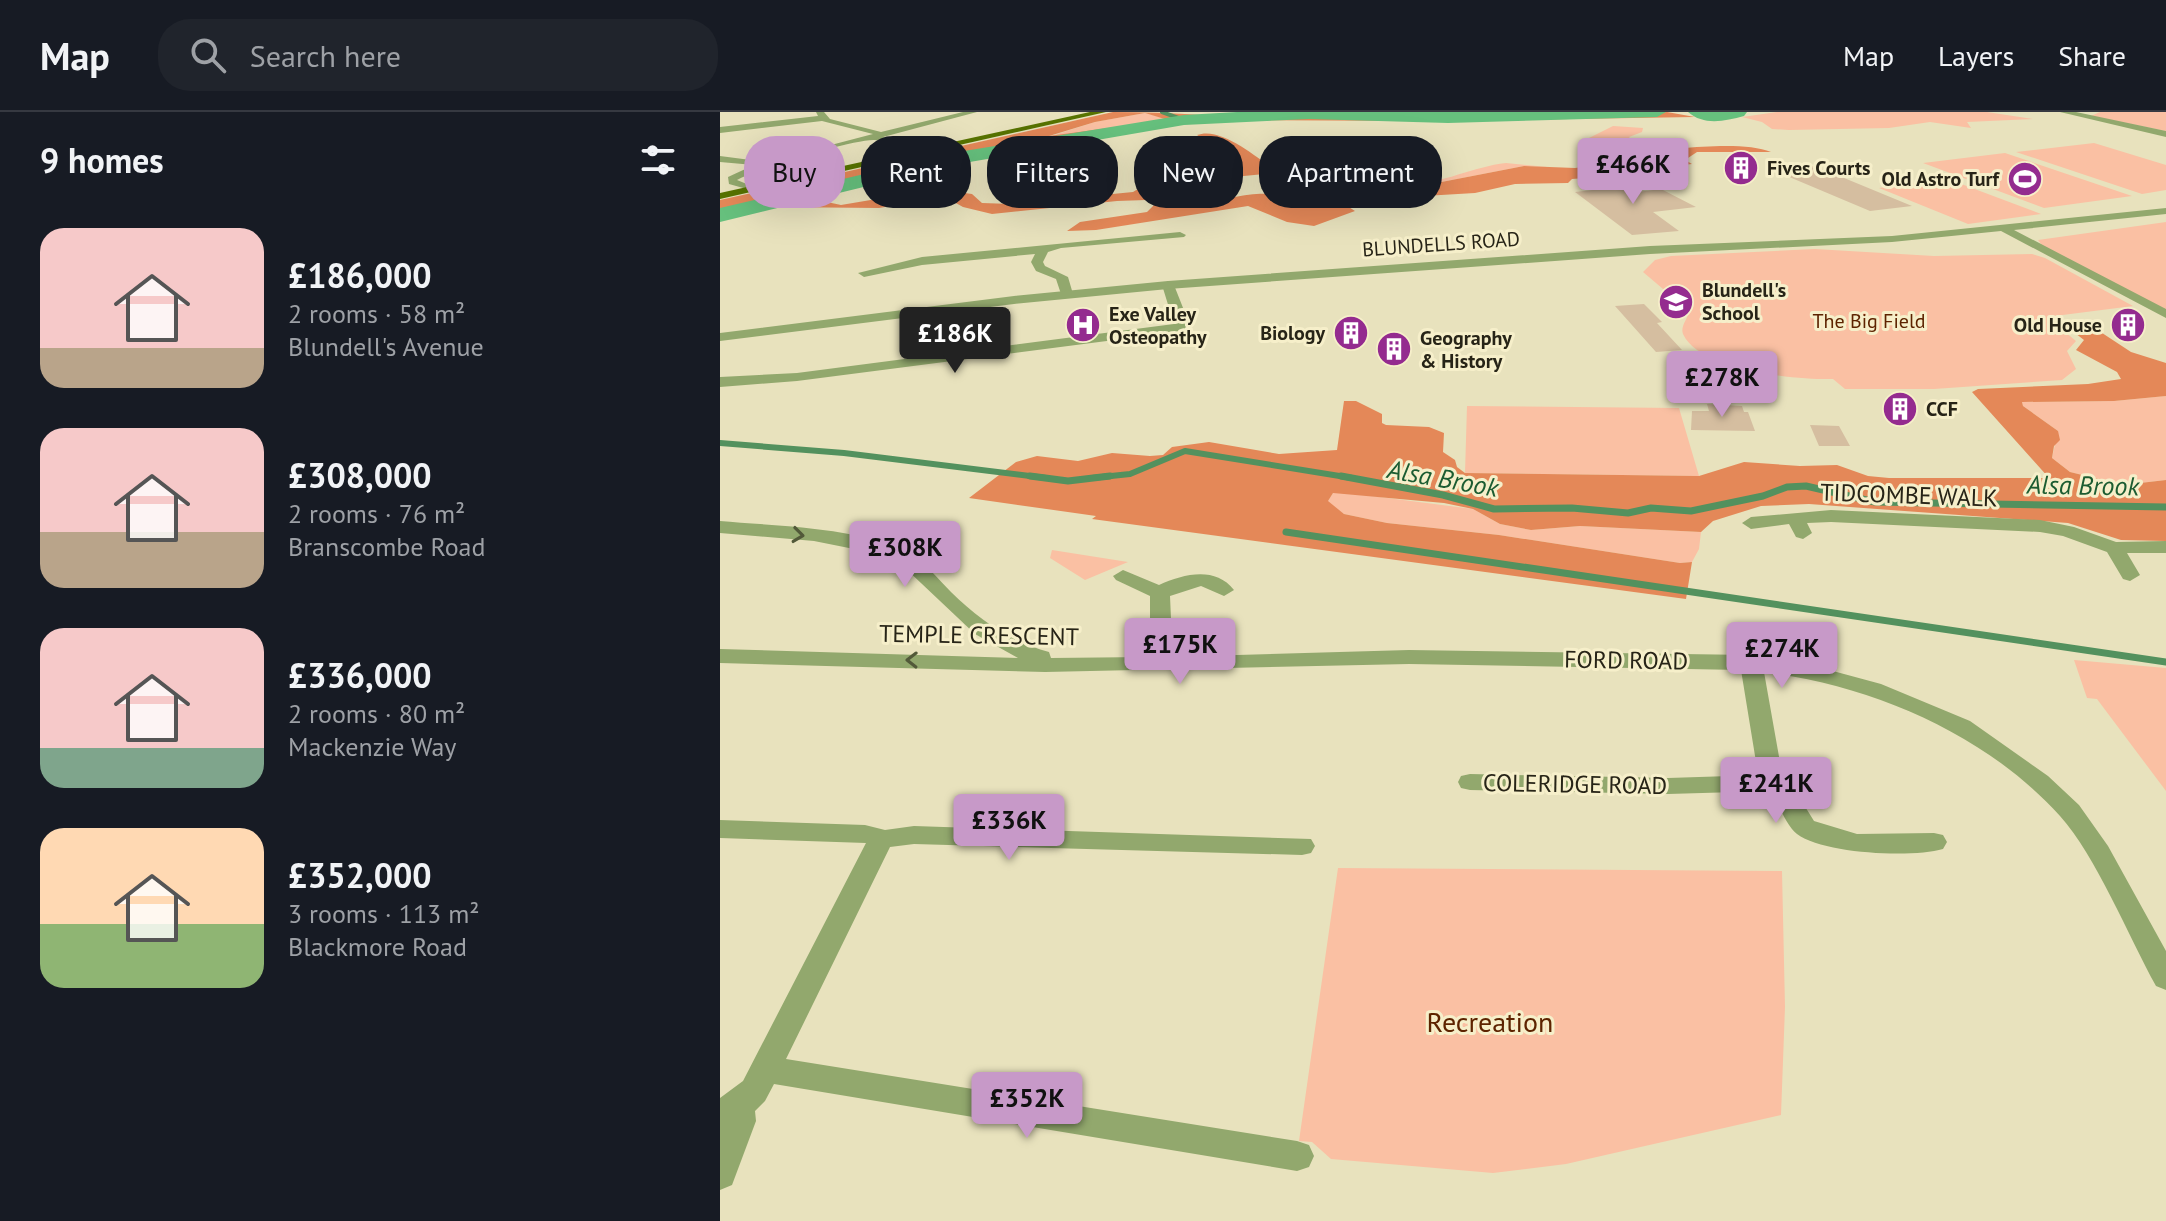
<!DOCTYPE html>
<html lang="en">
<head>
<meta charset="utf-8">
<style>
  :root { --surface:#171b24; --page:#20242c; --text:#f1f3f6; --muted:#9ea1a6; --line:#363941; --accent:#c799c8 }
  body { margin:0; font-family:"PT Sans",sans-serif; background:var(--page); color:var(--text); height:100vh; display:flex; flex-direction:column; font-size:30px; white-space:nowrap }
  * { box-sizing:border-box; margin:0 }
  p { font-size:26px; color:var(--muted) }
  .icon { flex:none; width:44px; height:44px; fill:none; stroke:currentColor; stroke-width:2; stroke-linecap:round; stroke-linejoin:round }
  .map { position:relative; flex:1; overflow:hidden }
  .sheet { display:flex; flex-direction:column; background:var(--surface); width:720px }
  .sheet>* { flex:none }
  .top-card { position:absolute; left:24px; top:24px; width:760px; height:72px; display:flex; gap:16px }
  .price { position:absolute; translate:-50% -68px; padding:0 18px; border-radius:8px; background:var(--accent); color:#111; font-size:26px; line-height:52px; filter:drop-shadow(0 2px 4px #0008) }
  .price::after { content:''; position:absolute; left:50%; top:48px; width:24px; height:18px; margin-left:-12px; background:inherit; clip-path:polygon(0 0,100% 0,50% 100%) }
  .price.on { background:#222; color:#fff }
  ul { padding:0; list-style:none }
  li { display:flex; align-items:center; gap:24px; height:200px; padding:0 40px }
  li span { display:grid; place-items:center; flex:none; width:224px; height:160px; border-radius:24px; color:#555 }
  li>.icon { margin-inline-start:auto }
  span .icon { width:96px; height:96px; fill:#fffc; stroke-width:1 }
  li b { font-size:34px }
  h2 { display:flex; justify-content:space-between; align-items:center; height:96px; padding:0 40px; font-size:34px }
  .pill { padding:0 28px; border-radius:32px; background:var(--surface); box-shadow:0 8px 32px #0002; font-size:28px; line-height:72px }
  .pill.on { background:var(--accent); color:#111 }
  header { display:flex; align-items:center; gap:48px; box-sizing:border-box; height:112px; padding:0 40px; background:var(--surface); border-bottom:2px solid var(--line) }
  header strong { font-size:38px }
  nav { display:flex; gap:44px; margin-inline-start:auto; font-size:28px }
  .search { width:560px; height:72px; background:var(--page); display:flex; align-items:center; gap:20px; box-sizing:border-box; padding:0 28px; border-radius:32px; color:var(--muted); font-size:30px }
  main { display:flex; flex:1; min-height:0 }
  .map>svg:first-child { display:block }
</style>
</head>
<body>
<header>
<strong>Map</strong>
<div class="search"><svg class="icon" aria-label="search" viewBox="0 0 24 24"><circle cx="10" cy="10" r="6"/><path d="M15 15l6 6"/></svg>Search here</div>
<nav><a>Map</a><a>Layers</a><a>Share</a></nav>
</header>
<main>
<section class="sheet">
<h2>9 homes<svg class="icon" aria-label="filters" viewBox="0 0 24 24"><path d="M4 7h16M4 17h16"/><circle cx="9" cy="7" r="2"/><circle cx="15" cy="17" r="2"/></svg></h2>
<ul>
<li><span style="background:linear-gradient(#f6c9c9 75%,#b9a48a 0)"><svg class="icon" aria-label="home" viewBox="0 0 24 24"><path d="M3 11l9-7 9 7M6 9v11h12V9"/></svg></span><div><b>£186,000</b><p>2 rooms · 58 m²</p><p>Blundell's Avenue</p></div></li>
<li><span style="background:linear-gradient(#f6c9c9 65%,#b9a48a 0)"><svg class="icon" aria-label="home" viewBox="0 0 24 24"><path d="M3 11l9-7 9 7M6 9v11h12V9"/></svg></span><div><b>£308,000</b><p>2 rooms · 76 m²</p><p>Branscombe Road</p></div></li>
<li><span style="background:linear-gradient(#f6c9c9 75%,#7fa58c 0)"><svg class="icon" aria-label="home" viewBox="0 0 24 24"><path d="M3 11l9-7 9 7M6 9v11h12V9"/></svg></span><div><b>£336,000</b><p>2 rooms · 80 m²</p><p>Mackenzie Way</p></div></li>
<li><span style="background:linear-gradient(#ffd9b3 60%,#8fb573 0)"><svg class="icon" aria-label="home" viewBox="0 0 24 24"><path d="M3 11l9-7 9 7M6 9v11h12V9"/></svg></span><div><b>£352,000</b><p>3 rooms · 113 m²</p><p>Blackmore Road</p></div></li>
</ul>
</section>
<div class="map">
<svg width="1446" height="1109" viewBox="0 0 1446 1109">
  <rect width="100%" height="100%" fill="#e8e2bd"/>
  <path fill="#fac0a3" d="M1057,0H1267L1313,7L1247,10L1251,16L1210,10L1169,16L1069,18L1052,17L1042,10L1022,5Z
    M1380,0H1446V19L1371,4Z
    M425,1L451,8L328,25L375,10Z
    M893,14L923,16L922,20L909,25L913,30L945,38C920,41 888,36 863,29Z
    M1374,31L1446,53V78L1422,82L1296,40Z
    M1285,41L1412,84L1324,96L1203,51Z
    M786,51L828,55L804,54L706,73L642,80L618,75L553,84L542,76L646,60L698,57L671,66L670,69C709,80 747,55 786,51Z
    M1228,67L1321,102L1248,112L1159,76Z
    M1446,110V198L1324,136L1318,128Z
    M1095,137L1214,144L1312,142L1325,146L1413,194L1327,205L1356,229L1347,239L1356,257L1342,268L1214,277H1125L1113,267C1078,268 980,259 963,222C960,214 968,207 969,199L923,160L935,148L951,144Z
    M1446,284V368L1403,373L1350,360L1332,346L1338,319L1303,294L1302,290L1394,289Z
    M747,294L959,296L979,364L745,361Z
    M621,380L753,397L780,412L811,418L860,414L981,420L979,437L972,450L960,451L779,423L667,411L624,402L607,390L613,381Z
    M332,438L408,450L365,468L330,446Z
    M1354,548L1446,556V679L1377,587L1367,586Z
    M618,756L1062,759L1065,895L1061,1003L846,1052L773,1061L611,1047L592,1030L579,1029Z"/>
  <path fill="#e48858" fill-rule="evenodd" d="M393,0C423,0 453,1 483,3L486,7L602,3L722,7L858,5L947,0L975,5L732,9L488,8L281,43L243,46L203,62L108,81L93,87L121,93L216,77L252,82L262,91L291,92L413,80L421,75L422,69C452,54 491,72 519,55L516,46L477,23C501,14 535,45 555,57V61L462,70L459,78L469,82L473,91C496,92 536,76 553,84L618,75L642,80L706,73L804,54L855,56L924,47L926,44L920,41C953,37 1022,28 1051,40H977L965,48L972,52L925,57L921,62L852,67L848,71L795,72L755,81L636,88L624,92L635,99L594,114L567,110L528,94L376,118L347,119L360,110L427,100L434,93L426,88L397,89L272,102L243,95L225,85L159,96L50,95L0,106V88ZM425,1L448,8L329,24L375,10Z
    M1350,210L1374,212L1376,217L1411,240L1446,251V284L1394,289L1302,290L1303,294L1338,319L1340,328L1334,334L1332,346L1350,360L1403,373L1446,368V429L1401,428L1348,411L1089,392L1041,394L993,409L981,420L860,414L811,418L780,412L753,397L724,391L613,381L608,389L624,402L667,411L779,423L960,451L972,450L966,487L372,407L376,404L249,386L296,350L317,344L358,349L392,341L430,344L443,343L452,335L489,330L559,342L617,338L624,289H636L662,302V311L666,313L709,315L724,321L723,340L735,348L737,355L745,361L979,364L1024,350L1080,354L1117,353L1148,364L1169,366H1329L1252,280L1258,277L1368,272L1401,267L1397,260L1356,238L1364,228L1342,211Z"/>
  <g fill="none" stroke-linecap="round" stroke-linejoin="round">
    <path stroke="#53915e" stroke-width="4" d="M442,0L464,8"/>
    <path stroke="#53915e" stroke-width="6" d="M0,331L124,341L326,366
      M372,366L410,362L465,339L632,366"/>
    <path stroke="#53915e" stroke-width="7" d="M310,364L348,369L390,364
      M621,364L723,383L774,397L852,396L908,401L931,396L971,399L1043,384L1067,375L1086,374L1155,390L1446,395
      M566,420L1446,550"/>
    <path fill="#66c07d" fill-rule="evenodd" d="M517,0H946L937,5L728,11L589,7L464,13L238,52L0,110V96L238,40L464,3Z
      M968,0H1027L1024,4C1005,9 984,14 968,0Z"/>
  </g>
  <path fill="#d5bea0" d="M1095,54L1192,94L1150,99L1048,56Z
    M896,67L917,80L941,77L976,95L933,100L959,119L912,123L855,80L873,78L862,71Z
    M924,192L942,210L937,211L962,238L936,240L895,194Z
    M987,292L1022,294L1024,300H1028L1035,319L971,318L972,299H989Z
    M1090,313L1119,314L1130,334H1099Z"/>
  <g fill="none" stroke-linecap="round" stroke-linejoin="round">
    <path fill="#92a86d" fill-rule="evenodd" d="M96,0H104L110,7L161,20L243,0H257L163,25L197,33V37C183,37 169,30 155,28C137,26 35,57 17,68L34,75V79L9,72L8,65L34,53L0,50V44L46,50L153,22L102,9L0,21V15L98,4Z
      M1340,0H1356L1446,19V25Z
      M460,120L466,123L464,125L341,136L328,140L323,150L325,154L348,165L353,182L347,186L341,182L336,167L316,159L311,150L315,142L202,153L144,165L138,161L202,145Z
      M448,169L454,173L469,211L464,219L77,269L0,275V265L77,261L454,212L442,173Z
      M1111,398L1320,408L1354,415L1396,430L1446,429V441H1407L1420,463L1410,469L1403,467L1387,440L1343,424L1320,420L1111,410L1087,411L1092,421L1083,427L1076,425L1069,412L1031,417L1022,411L1031,405Z
      M0,409C53,414 147,415 191,443C207,452 219,468 231,480C260,508 290,530 329,540L331,546L427,545L430,530V484L396,468L393,464L403,458L439,473C464,462 495,454 514,478L504,484L481,474L450,484L452,530L448,545L689,538L1031,543L1087,552L1161,572L1250,609L1328,664L1359,693L1388,734L1446,839V878L1436,874C1409,825 1376,744 1340,704C1266,622 1152,573 1044,560L1061,656L1094,709L1137,722L1214,721L1223,723L1227,730L1223,737C1192,746 1104,742 1077,722C1066,713 1058,691 1051,679L948,682L750,678L741,676L738,670L741,664L750,662L948,666L1041,663L1037,656L1021,558L689,552L325,560L0,551V537L298,546L255,522L184,455L159,442L94,429L0,421Z
      M0,708L145,713L165,718L194,714L591,727L595,734L591,741L582,743L194,732L170,735L66,947L577,1029L589,1033L594,1044L589,1055L577,1059L54,972L45,989L35,999L36,1009L12,1073L0,1078V986L23,969L146,731L0,726Z"/>
    <path fill="#92a86d" fill-rule="evenodd" d="M1446,96V102L1294,118L1446,197V206L1281,119L1172,130L930,142L448,177L294,192L0,229V221L294,184L448,169L930,134L1172,124Z"/>
    <path fill="#577301" fill-rule="evenodd" d="M370,0H386L0,87V81Z"/>
  </g>
  <defs><path id="oneway-chevron" d="M-2-3.5L2.5 0L-2 3.5" fill="none" stroke-width="1.6" stroke-linecap="round" stroke-linejoin="round" transform="scale(2)"/></defs>
  <g stroke="#525939">
    <use href="#oneway-chevron" transform="translate(78 423) rotate(7)"/>
    <use href="#oneway-chevron" transform="translate(192 548) rotate(-179)"/>
  </g>
  <defs>
    <g id="building-disc" transform="scale(1.8)"><circle r="9.5" fill="#942b8f" stroke="#f6efca"/><path d="M-4-6H4V6H1V3H-1V6H-4ZM-2.5-4.3h1.7v1.8h-1.7ZM.8-4.3h1.7v1.8H.8ZM-2.5-1h1.7V.8h-1.7ZM.8-1h1.7V.8H.8Z" fill="#fff"/></g>
    <g id="stadium-disc" transform="scale(1.8)"><circle r="9.5" fill="#942b8f" stroke="#f6efca"/><path d="M0-5a6.5 5 0 1 0 0 10a6.5 5 0 1 0 0-10ZM-3.5-1.8h7v3.6h-7Z" fill="#fff"/></g>
    <g id="school-disc" transform="scale(1.8)"><circle r="9.5" fill="#942b8f" stroke="#f6efca"/><path d="M0-5L7-2L0 1L-7-2ZM-4 1L0 2.5L4 1V4Q0 6-4 4Z" fill="#fff"/></g>
    <g id="hospital-disc" transform="scale(1.8)"><circle r="9.5" fill="#942b8f" stroke="#f6efca"/><path d="M-5-5h3v3.5h4V-5h3V5h-3V1.5h-4V5h-3Z" fill="#fff"/></g>
  </defs>
  <g fill-rule="evenodd">
    <use href="#building-disc" x="1021" y="56"/>
    <use href="#stadium-disc" x="1305" y="67"/>
    <use href="#school-disc" x="956" y="190"/>
    <use href="#hospital-disc" x="363" y="213"/>
    <use href="#building-disc" x="1408" y="213"/>
    <use href="#building-disc" x="631" y="221"/>
    <use href="#building-disc" x="674" y="237"/>
    <use href="#building-disc" x="1180" y="297"/>
  </g>
  <g text-anchor="middle" dominant-baseline="central" stroke-width="6" stroke-linejoin="round" paint-order="stroke">
    <g font-size="20" font-weight="bold" fill="#272417" stroke="#f6efca" text-anchor="start">
      <text x="1047" y="56">Fives Courts</text>
      <text x="1279" y="67" text-anchor="end">Old Astro Turf</text>
      <text x="982" y="178">Blundell's<tspan x="982" dy="23">School</tspan></text>
      <text x="389" y="202">Exe Valley<tspan x="389" dy="23">Osteopathy</tspan></text>
      <text x="1382" y="213" text-anchor="end">Old House</text>
      <text x="605" y="221" text-anchor="end">Biology</text>
      <text x="700" y="226">Geography<tspan x="700" dy="23">&amp; History</tspan></text>
      <text x="1206" y="297">CCF</text>
    </g>
    <g font-size="20" fill="#272417" stroke="#f6efca">
      <text transform="translate(721 132) rotate(-4)">BLUNDELLS ROAD</text>
    </g>
    <g font-size="20" fill="#5d2300" stroke="#f6efca">
      <text x="1149" y="209">The Big Field</text>
    </g>
    <g font-size="24" fill="#272417" stroke="#f6efca">
      <text transform="translate(1189 383) rotate(2)">TIDCOMBE WALK</text>
      <text transform="translate(259 523) rotate(1)">TEMPLE CRESCENT</text>
      <text transform="translate(906 548) rotate(1)">FORD ROAD</text>
      <text transform="translate(855 672) rotate(1)">COLERIDGE ROAD</text>
    </g>
    <g font-size="26" font-style="italic" fill="#1c5c31" stroke="#f6efca">
      <text transform="translate(723 366) rotate(10)">Alsa Brook</text>
      <text transform="translate(1363 373) rotate(1)">Alsa Brook</text>
    </g>
    <g font-size="28" fill="#5d2300" stroke="#f6efca">
      <text x="770" y="909">Recreation</text>
    </g>
  </g>
</svg>
<b class="price" style="left:913px;top:94px">£466K</b>
<b class="price on" style="left:235px;top:263px">£186K</b>
<b class="price" style="left:1002px;top:307px">£278K</b>
<b class="price" style="left:185px;top:477px">£308K</b>
<b class="price" style="left:460px;top:574px">£175K</b>
<b class="price" style="left:1062px;top:578px">£274K</b>
<b class="price" style="left:1056px;top:713px">£241K</b>
<b class="price" style="left:289px;top:750px">£336K</b>
<b class="price" style="left:307px;top:1028px">£352K</b>
<div class="top-card">
<a class="pill on">Buy</a>
<a class="pill">Rent</a>
<a class="pill">Filters</a>
<a class="pill">New</a>
<a class="pill">Apartment</a>
</div>
</div>
</main>
</body>
</html>
